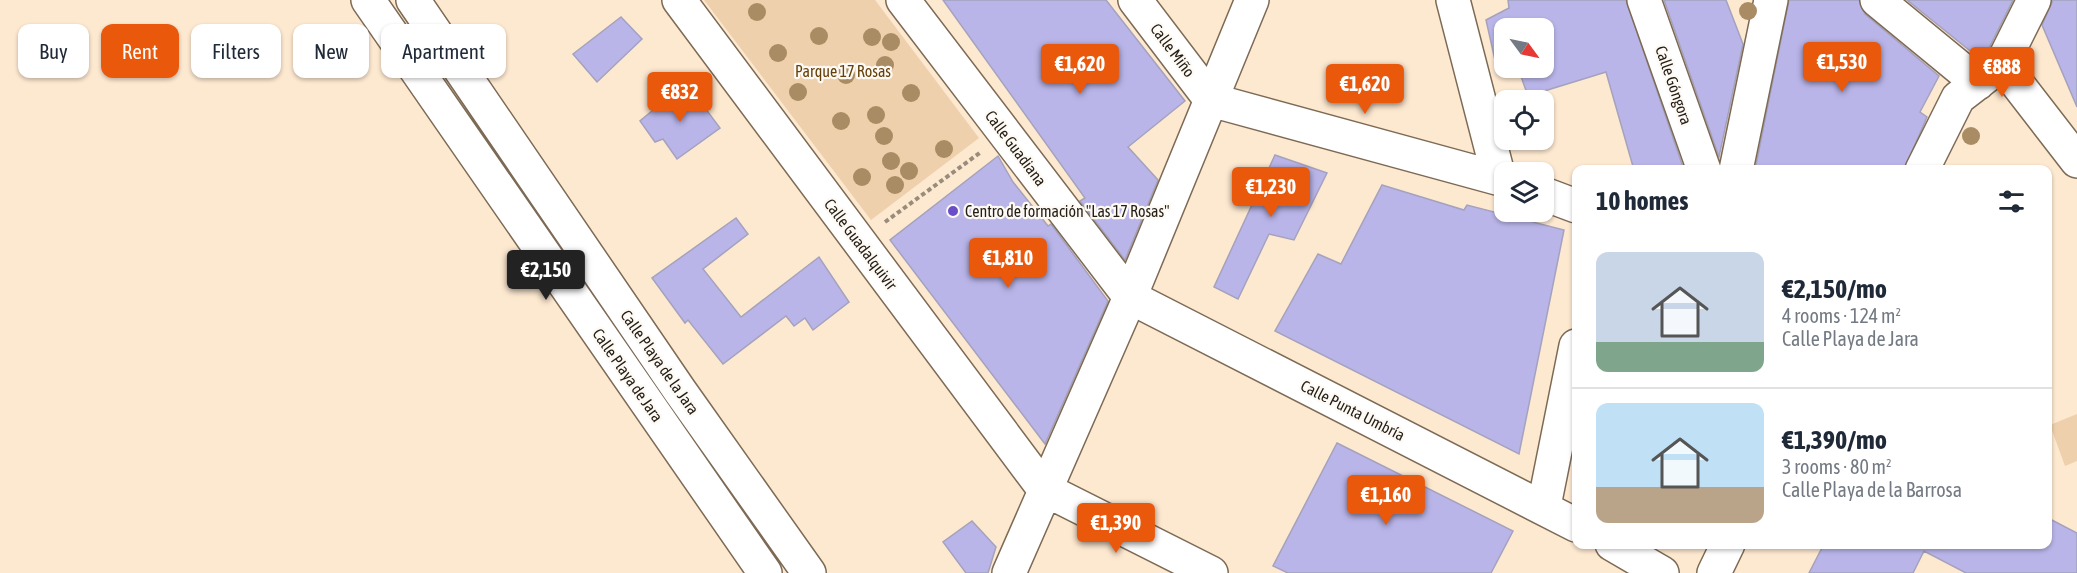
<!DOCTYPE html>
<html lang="en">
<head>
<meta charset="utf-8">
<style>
  :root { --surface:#fff; --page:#f2f2f3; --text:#1f2937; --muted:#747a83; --line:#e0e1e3; --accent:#ea580c }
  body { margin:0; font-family:"Asap Condensed",sans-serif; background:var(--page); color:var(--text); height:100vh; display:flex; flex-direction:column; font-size:22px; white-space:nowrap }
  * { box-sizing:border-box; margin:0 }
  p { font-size:20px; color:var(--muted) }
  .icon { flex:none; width:33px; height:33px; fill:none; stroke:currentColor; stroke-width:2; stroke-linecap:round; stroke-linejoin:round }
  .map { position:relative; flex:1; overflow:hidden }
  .sheet { position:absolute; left:1572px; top:165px; width:480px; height:384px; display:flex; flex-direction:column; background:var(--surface); border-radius:12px; box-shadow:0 2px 4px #0004 }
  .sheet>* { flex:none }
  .banner { position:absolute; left:18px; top:24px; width:570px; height:54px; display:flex; gap:12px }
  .needle { width:39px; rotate:123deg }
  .fabs { position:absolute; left:1494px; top:18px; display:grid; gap:12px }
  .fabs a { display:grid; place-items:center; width:60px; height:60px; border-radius:12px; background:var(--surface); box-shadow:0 2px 4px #0004; font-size:30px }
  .price { position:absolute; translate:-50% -51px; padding:0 14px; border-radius:6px; background:var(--accent); color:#fff; font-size:20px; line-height:39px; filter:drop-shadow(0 2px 3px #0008) }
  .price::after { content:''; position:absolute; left:50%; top:36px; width:18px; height:14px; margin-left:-9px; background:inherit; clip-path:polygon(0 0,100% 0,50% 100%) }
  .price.selected { background:#222; color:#fff }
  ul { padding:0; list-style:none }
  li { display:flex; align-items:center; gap:18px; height:150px; padding:0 24px }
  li+li { border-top:2px solid var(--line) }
  li span { display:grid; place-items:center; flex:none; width:168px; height:120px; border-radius:12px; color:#555 }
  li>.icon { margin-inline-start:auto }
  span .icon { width:72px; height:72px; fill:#fffc; stroke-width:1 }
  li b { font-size:26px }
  h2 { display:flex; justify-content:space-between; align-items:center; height:72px; padding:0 24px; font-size:26px }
  .tag { padding:0 21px; border-radius:12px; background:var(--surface); box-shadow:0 2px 4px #0004; font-size:21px; line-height:54px }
  .tag.selected { background:var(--accent); color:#fff }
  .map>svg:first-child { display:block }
</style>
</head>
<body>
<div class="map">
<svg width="2077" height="573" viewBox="0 0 2077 573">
  <rect width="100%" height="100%" fill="#fde8d0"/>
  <path fill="#efd0ac" d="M704,0H875L979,138L871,220Z
    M2077,414V461L2065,466L2050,425Z"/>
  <path fill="#b9b5e9" stroke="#a4a2bd" stroke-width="1.5" d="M943,0H1106L1185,101L1128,147L1158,180L1125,260L1080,201L1085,198Z
    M1508,0H1626L1684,170H1634L1606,72L1528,96L1518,68H1544V28H1504V58L1495,60L1486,20L1509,8Z
    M1664,0H1726L1743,44L1719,157Z
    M1789,0H1859L1865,14L1939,76L1920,112L1927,117L1904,170H1755Z
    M1907,0H2013L1987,52L1979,58Z
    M2053,0H2077V107L2042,25Z
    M621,17L642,39L597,82L573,54Z
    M681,87L696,107L702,104L720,128L677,159L663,139L655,142L640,121Z
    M1275,155L1327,173L1294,240L1269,234L1238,299L1214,287Z
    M998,156L1013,182L1048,226L1051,224L1108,301L1045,444L890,240Z
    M1382,185L1464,210L1467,205L1564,230L1519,454L1275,331L1318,254L1341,264Z
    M736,218L748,234L703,269L741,317L819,257L849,302L813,330L805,318L794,326L786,316L723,364L688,320L685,323L652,278Z
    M1337,443L1513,531L1491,573H1288L1273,566Z
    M2048,518L2077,533V573H1966L1924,551L1913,573H1809L1824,544H2048Z
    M972,521L996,547L988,573H966L943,542Z"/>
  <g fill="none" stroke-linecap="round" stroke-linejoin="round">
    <g stroke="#7d6a55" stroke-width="36">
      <path id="minor" d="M368,0L765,573
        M413,0L680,391L809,573
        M679,0L1044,489L1211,573
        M903,0L1130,297L1576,525
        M1135,0L1211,100
        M1453,0L1499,178
        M1644,0L1704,170
        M1877,0L1978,83
        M2002,64L2077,161
        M1211,100L1504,180
        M1736,170L1771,0
        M1922,170L1958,98L2002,64L2034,0
        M1544,194L1576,206
        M1544,506L1576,346
        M1612,544L1662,573
        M1009,573L1130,297L1252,0
        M1714,573L1728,544"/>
    </g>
    <path stroke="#9a8c7b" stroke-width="4" stroke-dasharray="4.5 3" stroke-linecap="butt" d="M885,222L981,152"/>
    <use href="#minor" stroke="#fff" stroke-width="33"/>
  </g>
  <g fill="#a98c63">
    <circle cx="1748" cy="11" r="9"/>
    <circle cx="757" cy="12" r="9"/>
    <circle cx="819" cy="36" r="9"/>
    <circle cx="872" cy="37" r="9"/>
    <circle cx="891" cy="42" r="9"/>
    <circle cx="778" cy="53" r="9"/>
    <circle cx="885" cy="65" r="9"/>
    <circle cx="846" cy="75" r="9"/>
    <circle cx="798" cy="92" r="9"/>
    <circle cx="911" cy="93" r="9"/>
    <circle cx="876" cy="115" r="9"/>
    <circle cx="841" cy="121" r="9"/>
    <circle cx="884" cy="136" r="9"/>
    <circle cx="1971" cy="136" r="9"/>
    <circle cx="944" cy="149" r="9"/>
    <circle cx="891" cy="161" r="9"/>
    <circle cx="909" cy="171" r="9"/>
    <circle cx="862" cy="177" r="9"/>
    <circle cx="895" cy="185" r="9"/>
  </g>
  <circle fill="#684ec7" stroke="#fdf9f4" stroke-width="2" cx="953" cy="211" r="6"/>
  <g text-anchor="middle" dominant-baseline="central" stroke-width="4.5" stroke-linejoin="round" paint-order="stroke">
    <g font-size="16" fill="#241d14" stroke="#fdf9f4">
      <text transform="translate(1173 50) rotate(53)">Calle Miño</text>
      <text transform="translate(1674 85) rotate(71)">Calle Góngora</text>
      <text transform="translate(1016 148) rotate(53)">Calle Guadiana</text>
      <text transform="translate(861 244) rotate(53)">Calle Guadalquivir</text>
      <text transform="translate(660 362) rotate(55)">Calle Playa de la Jara</text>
      <text transform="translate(628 375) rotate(55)">Calle Playa de Jara</text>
      <text transform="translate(1353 410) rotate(27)">Calle Punta Umbría</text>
    </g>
    <g font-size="16" fill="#654109" stroke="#fdf9f4">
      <text x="843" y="71">Parque 17 Rosas</text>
    </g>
    <g font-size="16" fill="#241d14" stroke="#fdf9f4" text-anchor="start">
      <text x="965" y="211">Centro de formación "Las 17 Rosas"</text>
    </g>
  </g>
</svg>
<div class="fabs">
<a><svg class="needle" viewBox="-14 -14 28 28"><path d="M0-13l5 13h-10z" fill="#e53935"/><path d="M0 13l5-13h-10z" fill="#747a83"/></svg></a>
<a><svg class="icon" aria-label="locate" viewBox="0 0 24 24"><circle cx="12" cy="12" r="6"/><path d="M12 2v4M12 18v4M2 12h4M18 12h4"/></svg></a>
<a><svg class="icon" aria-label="layers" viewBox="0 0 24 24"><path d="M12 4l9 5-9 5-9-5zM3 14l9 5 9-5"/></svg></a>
</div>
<b class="price" style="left:1842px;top:93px">€1,530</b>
<b class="price" style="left:1080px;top:95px">€1,620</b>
<b class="price" style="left:2002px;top:98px">€888</b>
<b class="price" style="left:1365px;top:115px">€1,620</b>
<b class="price" style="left:680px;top:123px">€832</b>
<b class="price" style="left:1271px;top:218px">€1,230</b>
<b class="price" style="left:1008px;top:289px">€1,810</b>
<b class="price selected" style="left:546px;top:301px">€2,150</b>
<b class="price" style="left:1386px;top:526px">€1,160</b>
<b class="price" style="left:1116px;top:554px">€1,390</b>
<div class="banner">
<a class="tag">Buy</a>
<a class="tag selected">Rent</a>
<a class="tag">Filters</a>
<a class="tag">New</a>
<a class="tag">Apartment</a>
</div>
<section class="sheet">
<h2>10 homes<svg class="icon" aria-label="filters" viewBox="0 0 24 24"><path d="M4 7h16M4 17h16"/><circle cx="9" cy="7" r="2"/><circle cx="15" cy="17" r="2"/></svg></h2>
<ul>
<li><span style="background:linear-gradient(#c9d6e8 75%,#7fa58c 0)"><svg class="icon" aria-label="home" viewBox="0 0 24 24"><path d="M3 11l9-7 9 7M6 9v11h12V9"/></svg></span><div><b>€2,150/mo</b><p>4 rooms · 124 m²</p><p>Calle Playa de Jara</p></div></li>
<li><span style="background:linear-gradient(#bfe0f5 70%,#b9a48a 0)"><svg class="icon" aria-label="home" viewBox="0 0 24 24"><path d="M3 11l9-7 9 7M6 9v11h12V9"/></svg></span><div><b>€1,390/mo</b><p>3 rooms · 80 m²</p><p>Calle Playa de la Barrosa</p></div></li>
</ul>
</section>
</div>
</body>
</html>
